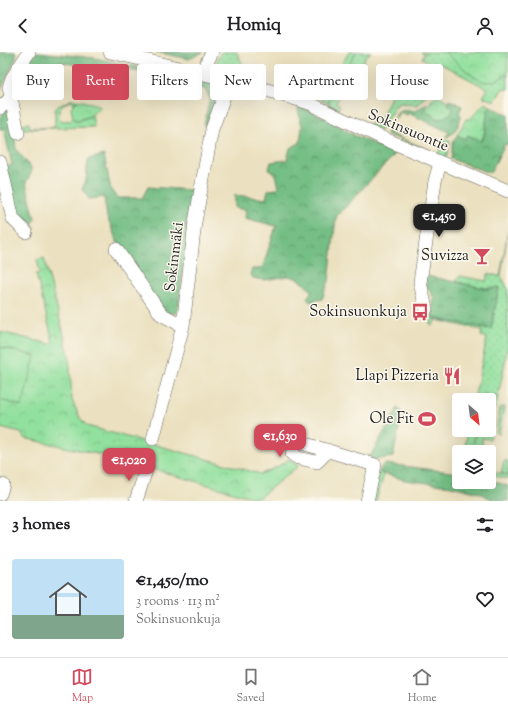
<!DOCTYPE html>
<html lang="en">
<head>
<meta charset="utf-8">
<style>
  :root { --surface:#fff; --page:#f2f2f2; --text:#202124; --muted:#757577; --line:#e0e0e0; --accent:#d1495b }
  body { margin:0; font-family:"Sorts Mill Goudy",serif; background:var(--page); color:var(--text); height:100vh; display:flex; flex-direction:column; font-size:15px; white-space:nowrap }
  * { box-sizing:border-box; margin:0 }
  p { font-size:13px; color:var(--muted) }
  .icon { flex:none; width:22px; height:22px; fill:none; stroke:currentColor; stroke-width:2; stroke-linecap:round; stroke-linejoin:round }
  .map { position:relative; height:449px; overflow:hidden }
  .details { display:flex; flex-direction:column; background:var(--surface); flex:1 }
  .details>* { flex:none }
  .guide { position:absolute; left:12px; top:12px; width:484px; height:36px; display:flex; gap:8px }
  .needle { width:26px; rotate:152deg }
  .buttons { position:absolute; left:452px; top:341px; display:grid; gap:8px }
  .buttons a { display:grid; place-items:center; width:44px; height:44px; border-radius:4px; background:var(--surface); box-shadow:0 4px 16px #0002; font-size:20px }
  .price { position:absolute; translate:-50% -34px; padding:0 9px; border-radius:8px; background:var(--accent); color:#fff; font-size:13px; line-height:26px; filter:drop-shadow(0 1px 2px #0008) }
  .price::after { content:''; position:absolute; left:50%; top:24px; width:12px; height:9px; margin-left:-6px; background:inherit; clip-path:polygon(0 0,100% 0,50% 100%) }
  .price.on { background:#222; color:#fff }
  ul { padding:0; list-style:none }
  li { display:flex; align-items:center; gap:12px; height:100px; padding:0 12px }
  li span { display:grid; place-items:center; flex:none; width:112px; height:80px; border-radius:4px; color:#555 }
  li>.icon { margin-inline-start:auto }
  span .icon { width:48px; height:48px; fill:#fffc; stroke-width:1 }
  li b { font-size:17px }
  h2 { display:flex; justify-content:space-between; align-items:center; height:48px; padding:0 12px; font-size:17px }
  .pill { padding:0 14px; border-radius:4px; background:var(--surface); box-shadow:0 4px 16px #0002; font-size:14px; line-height:36px }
  .pill.on { background:var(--accent); color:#fff }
  header { display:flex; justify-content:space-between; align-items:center; height:52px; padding:0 12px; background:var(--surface); font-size:18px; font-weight:700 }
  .tab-bar { display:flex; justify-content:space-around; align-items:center; height:56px; border-top:1px solid var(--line); background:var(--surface); font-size:11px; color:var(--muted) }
  .tab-bar a { display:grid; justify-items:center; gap:2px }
  .tab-bar .on { color:var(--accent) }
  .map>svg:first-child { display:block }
</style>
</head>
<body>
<header><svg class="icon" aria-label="back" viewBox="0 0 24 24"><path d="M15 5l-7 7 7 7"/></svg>Homiq<svg class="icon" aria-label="person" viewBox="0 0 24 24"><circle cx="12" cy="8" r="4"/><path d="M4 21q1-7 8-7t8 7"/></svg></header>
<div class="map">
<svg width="508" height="449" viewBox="0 0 508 449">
  <defs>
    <pattern id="grass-dots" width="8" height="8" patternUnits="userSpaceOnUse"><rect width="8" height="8" fill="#92e09e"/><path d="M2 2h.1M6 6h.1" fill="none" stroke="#7dc088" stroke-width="1.8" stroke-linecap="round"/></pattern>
    <pattern id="forest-crowns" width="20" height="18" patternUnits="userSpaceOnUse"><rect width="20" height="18" fill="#75be85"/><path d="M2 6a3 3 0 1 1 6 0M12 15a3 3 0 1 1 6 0" fill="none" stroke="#5f9a6c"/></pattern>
    <pattern id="park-crowns" width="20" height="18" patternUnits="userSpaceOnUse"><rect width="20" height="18" fill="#92e09e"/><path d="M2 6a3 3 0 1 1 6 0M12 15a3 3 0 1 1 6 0" fill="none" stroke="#7dc088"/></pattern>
  </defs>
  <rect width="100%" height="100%" fill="#fbf7ec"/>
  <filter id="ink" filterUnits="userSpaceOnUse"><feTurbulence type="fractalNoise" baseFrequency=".025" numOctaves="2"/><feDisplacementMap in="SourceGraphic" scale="8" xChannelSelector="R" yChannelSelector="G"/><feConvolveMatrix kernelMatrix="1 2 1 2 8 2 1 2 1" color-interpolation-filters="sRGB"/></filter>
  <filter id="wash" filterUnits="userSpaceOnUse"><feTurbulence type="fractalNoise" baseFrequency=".012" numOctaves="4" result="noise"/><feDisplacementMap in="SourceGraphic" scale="16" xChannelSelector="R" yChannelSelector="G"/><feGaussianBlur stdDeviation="0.9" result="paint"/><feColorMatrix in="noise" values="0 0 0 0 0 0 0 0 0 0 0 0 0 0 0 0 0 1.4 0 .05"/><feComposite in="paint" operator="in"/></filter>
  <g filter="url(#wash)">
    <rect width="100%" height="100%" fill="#ebe1c0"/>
    <path fill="url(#grass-dots)" stroke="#577e5d" d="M221,0H237L244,16L247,17L242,20L219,15L216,10Z
      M356,0H371L365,5L359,24L353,20L336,51L340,54L338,57L329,53L328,48Z
      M421,0H445L465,17L497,28L508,22V38L503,36L495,49L483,45L488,37L441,12L433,27L423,22L430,11L422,6L424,2Z
      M395,25L410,32L407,37L418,44L427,30L435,34L417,53L401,51L396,53L380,79L369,73L371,70L377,74L391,45L390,43L396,31L393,29Z
      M73,47L78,49L73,51L70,49C63,52 57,58 59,66C63,71 68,69 73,66L79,69L92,63L94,75L24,77L22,72L29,71L30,76L55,75V58L58,54Z
      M389,74H391L388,81L438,102L444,89L450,88L447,104L445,105L386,82Z
      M508,179L501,224L508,237V294L498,345L484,342L482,348H474L487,286L481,284L482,278L435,268L433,274L430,272L432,266L491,277L499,236C484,237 470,234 456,229L460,224L486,229L488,222L500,224Z
      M500,355H504L499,382L496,381Z
      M468,378H476L472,400H464Z
      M489,419L508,423V427L490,423Z
      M379,420L384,422L376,449H371Z"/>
    <path fill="url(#forest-crowns)" stroke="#486d50" d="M0,0H16V6L0,39Z
      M37,0L94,6L209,30L213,32L216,45L206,74L204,73L210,46L205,37L155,28L156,22L128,17L87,15L61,10L39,13L21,34L20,42L16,45L15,25Z
      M156,0H203L189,7Z
      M450,48L462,54L459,61L461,64C460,72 454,83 446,85L449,80L408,61L407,63L400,60L397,67L395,66C398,54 407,58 416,59L427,51L426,54L440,67L451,61L453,57L447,53Z
      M300,54L325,66L352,82L395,102L336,165L329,229L322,247L310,250L307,246L312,239L299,227L288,224L264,228L253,226L250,223L252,217H262L276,174L245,166L246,158L235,156V143L266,147L268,138L277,137L279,135L276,123L269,117L271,110L287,108L290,96L300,91L302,74L298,57Z
      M490,54L508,63V93L505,92L490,121L451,107L453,91L457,83L465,87L467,83L482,89C488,77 484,64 490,54Z
      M8,57L13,73L16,97L31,116V122L26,130L35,167L32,172L15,158L5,115L12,113L4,77H0V65Z
      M104,103L111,138L117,146H142L148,135L192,138L178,259L173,262L165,260L119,194L107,165L104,145L89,147L82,137L86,129L88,107Z
      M427,224L489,237L499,235L491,277L432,266L434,246L426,233Z
      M398,356L402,361L393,405L368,408Z
      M386,412L459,421V430H489V428L508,434V449H495L480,441L452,434L405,428L379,420L382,414Z"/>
    <path fill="url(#park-crowns)" stroke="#577e5d" d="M349,0H356L328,51L321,48Z
      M445,0H508V22C502,25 495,30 488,30C476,31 455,8 445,0Z
      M420,31L425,33L418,44L406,40L410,32Z
      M179,34L195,36L193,48L177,45Z
      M439,44L449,50L448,53L453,57L450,62L440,67L425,59L433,46Z
      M78,48L99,53L100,55L90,64L75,69L73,66L71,55Z
      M485,51L490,54C484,64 488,77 481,89L468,83L465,87L457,83L466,67H470Z
      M44,206L69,303L72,348L80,366L87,374L261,422L277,415L289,407L298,414L257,447L111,405L24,386L21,381L0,376V280L50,292L53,290L36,222L40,221L37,208Z
      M483,342L498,345L496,356H492L490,368L493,369L490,387L482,386V393L489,394L487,400H472L476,378H489V348H482Z
      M504,409H508V423L501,421Z"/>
    <path fill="#92e09e" stroke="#577e5d" d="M0,295L35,304L22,354L0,348Z"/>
  </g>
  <g filter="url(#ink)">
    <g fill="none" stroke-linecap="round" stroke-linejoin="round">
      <g stroke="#646155" stroke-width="14">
        <path id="minor" d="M110,0L251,33L309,51L380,85L508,139
          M201,22L212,0
          M0,56L11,46
          M18,81L9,35L12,26L29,0
          M0,110L13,167L26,180
          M116,197L161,262L183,274
          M426,257L420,230L435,129L440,111
          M153,387L183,274L195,170L212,77L230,28
          M327,398L323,404L317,410L298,406L292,402L294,394L299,390L375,413L367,449
          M0,442L3,433
          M136,449L146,418"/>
      </g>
      <use href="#minor" stroke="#fff" stroke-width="13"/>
    </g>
  </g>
  <defs>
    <g id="bar-bare" transform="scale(1.38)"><path d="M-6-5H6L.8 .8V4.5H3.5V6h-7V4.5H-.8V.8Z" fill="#d1495b" stroke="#fbf7ec" stroke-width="2.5" paint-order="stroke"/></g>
    <g id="bus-bare" transform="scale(1.38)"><path d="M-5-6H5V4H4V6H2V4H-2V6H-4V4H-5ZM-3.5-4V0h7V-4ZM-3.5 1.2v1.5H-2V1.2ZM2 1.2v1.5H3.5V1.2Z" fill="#d1495b" stroke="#fbf7ec" stroke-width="2.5" paint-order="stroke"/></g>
    <g id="restaurant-bare" transform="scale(1.38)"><path d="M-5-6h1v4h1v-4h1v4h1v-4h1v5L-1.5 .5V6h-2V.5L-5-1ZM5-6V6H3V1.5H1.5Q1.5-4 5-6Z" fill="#d1495b" stroke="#fbf7ec" stroke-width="2.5" paint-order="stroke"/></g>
    <g id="stadium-bare" transform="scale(1.38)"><path d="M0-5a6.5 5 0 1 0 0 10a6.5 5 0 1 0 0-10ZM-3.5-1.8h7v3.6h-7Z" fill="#d1495b" stroke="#fbf7ec" stroke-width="2.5" paint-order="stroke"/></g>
  </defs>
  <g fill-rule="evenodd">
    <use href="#bar-bare" x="482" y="204"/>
    <use href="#bus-bare" x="420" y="260"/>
    <use href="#restaurant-bare" x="452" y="324"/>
    <use href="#stadium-bare" x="427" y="367"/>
  </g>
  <g text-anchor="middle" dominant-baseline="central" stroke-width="3" stroke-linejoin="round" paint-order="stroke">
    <g font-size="15" fill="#1c1c1c" stroke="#fbf7ec">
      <text transform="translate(408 79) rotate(23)">Sokinsuontie</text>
      <text transform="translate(175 205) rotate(-83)">Sokinmäki</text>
    </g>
    <g font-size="15" fill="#1c1c1c" stroke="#fbf7ec" text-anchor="end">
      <text x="469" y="204">Suvizza</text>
      <text x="407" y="260">Sokinsuonkuja</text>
      <text x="439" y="324">Llapi Pizzeria</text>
      <text x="414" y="367">Ole Fit</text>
    </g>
  </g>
</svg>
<div class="buttons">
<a><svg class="needle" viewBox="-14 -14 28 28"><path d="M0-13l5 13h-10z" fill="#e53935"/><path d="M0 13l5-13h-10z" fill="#757577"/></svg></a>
<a><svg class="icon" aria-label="layers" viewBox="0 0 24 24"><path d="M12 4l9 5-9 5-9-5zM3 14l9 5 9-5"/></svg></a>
</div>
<b class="price on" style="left:439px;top:186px">€1,450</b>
<b class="price" style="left:280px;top:406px">€1,630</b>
<b class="price" style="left:129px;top:430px">€1,020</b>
<div class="guide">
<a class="pill">Buy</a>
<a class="pill on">Rent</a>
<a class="pill">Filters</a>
<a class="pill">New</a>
<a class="pill">Apartment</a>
<a class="pill">House</a>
</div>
</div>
<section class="details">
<h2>3 homes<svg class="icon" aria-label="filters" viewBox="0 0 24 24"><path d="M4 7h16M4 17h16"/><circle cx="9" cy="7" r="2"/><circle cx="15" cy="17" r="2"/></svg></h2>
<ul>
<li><span style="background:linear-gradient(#bfe0f5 70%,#7fa58c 0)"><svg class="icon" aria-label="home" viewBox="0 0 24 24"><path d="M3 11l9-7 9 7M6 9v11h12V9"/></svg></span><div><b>€1,450/mo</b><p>3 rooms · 113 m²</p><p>Sokinsuonkuja</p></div><svg class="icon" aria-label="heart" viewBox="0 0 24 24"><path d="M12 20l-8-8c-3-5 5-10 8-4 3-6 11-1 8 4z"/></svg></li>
</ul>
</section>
<nav class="tab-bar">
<a class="on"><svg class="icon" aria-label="map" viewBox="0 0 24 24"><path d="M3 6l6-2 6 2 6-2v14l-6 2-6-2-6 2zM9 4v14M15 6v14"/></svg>Map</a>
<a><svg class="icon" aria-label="saved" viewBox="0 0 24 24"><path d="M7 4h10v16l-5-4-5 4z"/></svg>Saved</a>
<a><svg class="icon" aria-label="home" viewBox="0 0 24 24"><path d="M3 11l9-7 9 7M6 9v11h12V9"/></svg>Home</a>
</nav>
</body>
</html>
